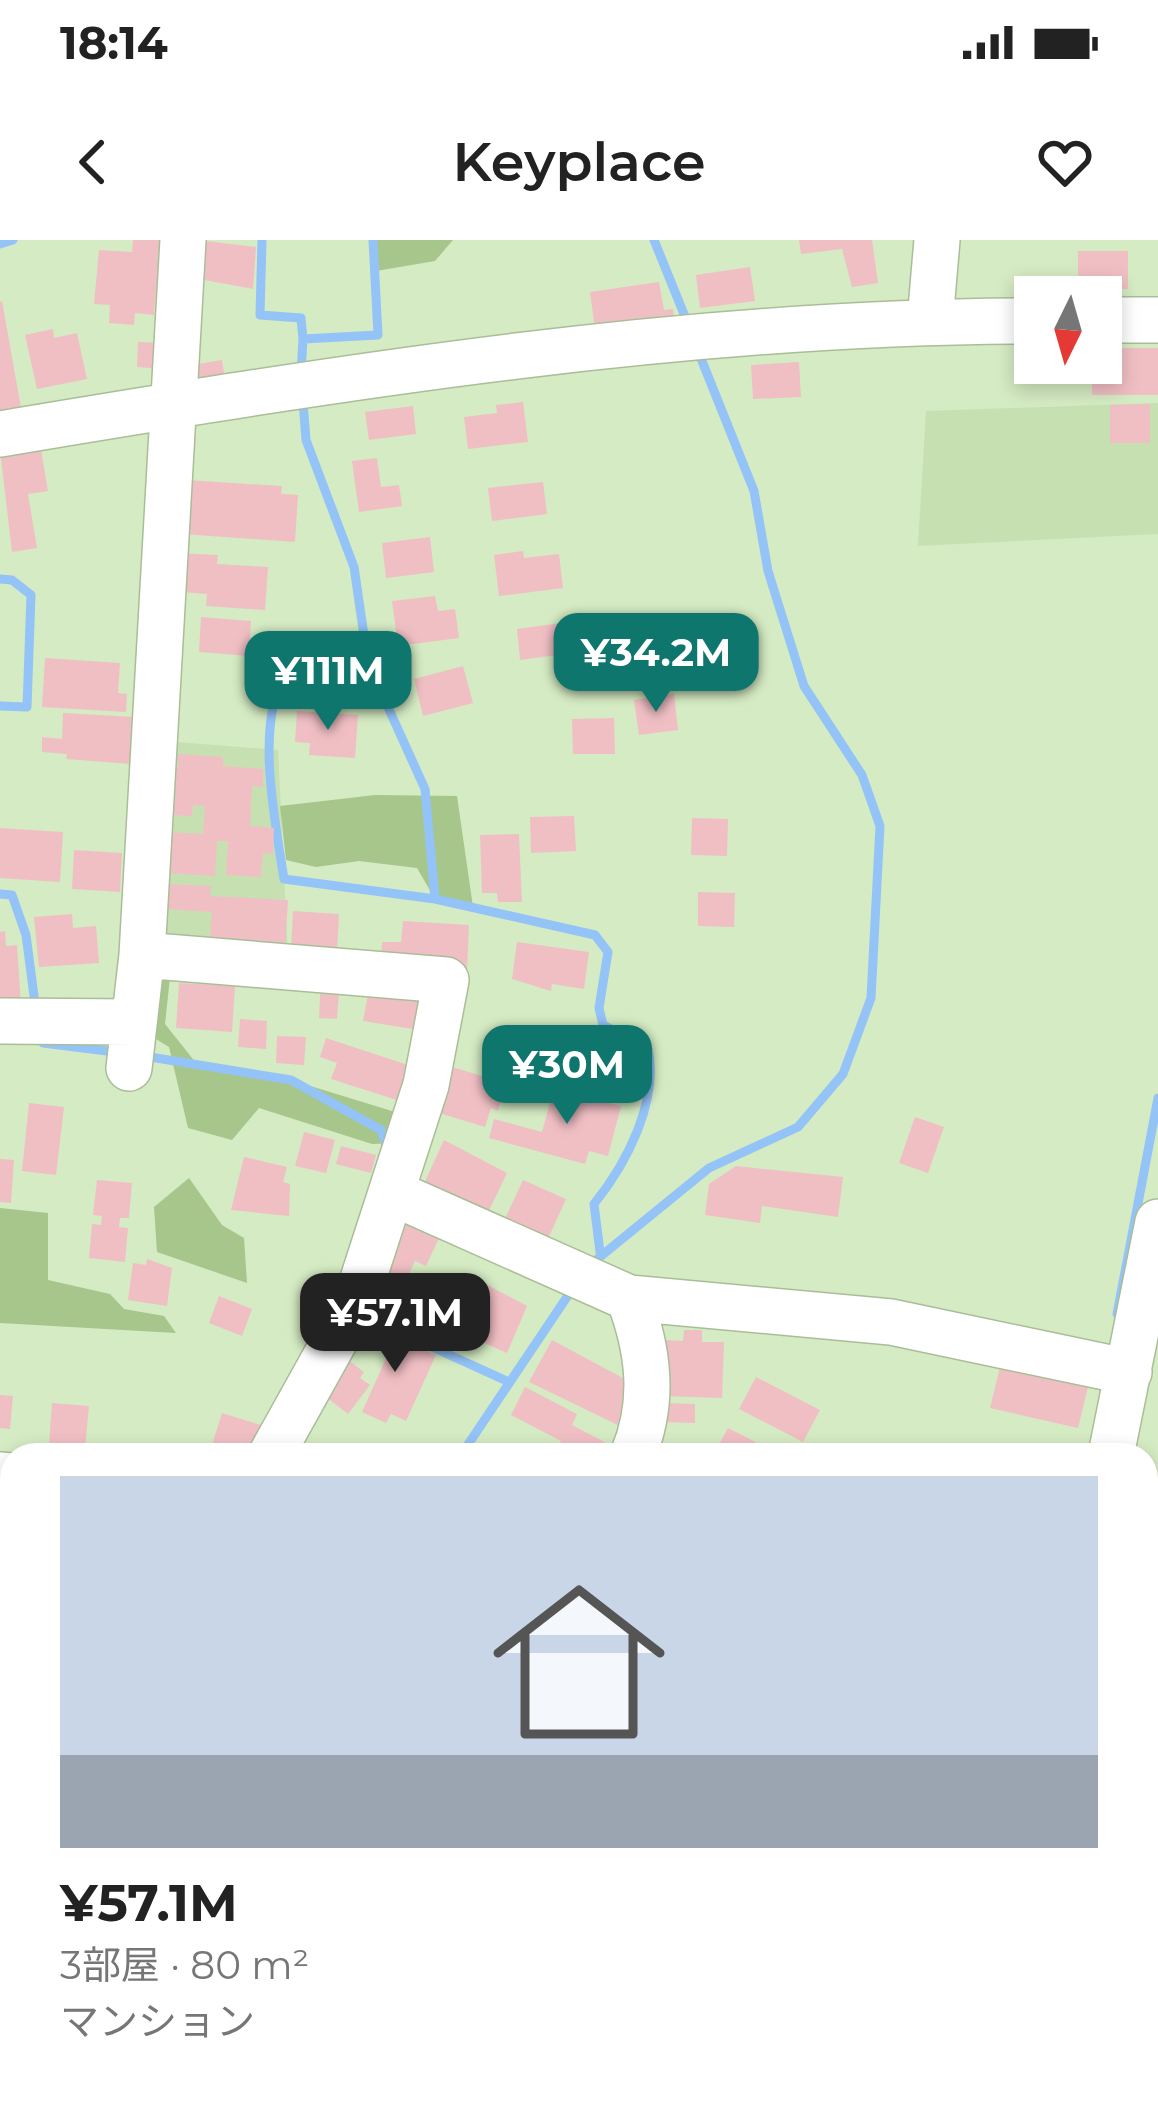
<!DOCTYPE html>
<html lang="ja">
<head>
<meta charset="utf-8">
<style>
  :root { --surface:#fff; --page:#f2f2f2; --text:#222; --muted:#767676; --line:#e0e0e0; --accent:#0f766e }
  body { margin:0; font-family:Montserrat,"Noto Sans JP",sans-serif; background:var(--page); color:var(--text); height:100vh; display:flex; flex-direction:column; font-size:45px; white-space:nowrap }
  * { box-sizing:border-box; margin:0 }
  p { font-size:39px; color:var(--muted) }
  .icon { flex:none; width:66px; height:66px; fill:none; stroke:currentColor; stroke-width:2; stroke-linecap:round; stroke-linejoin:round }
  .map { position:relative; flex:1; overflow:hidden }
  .sheet { position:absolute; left:0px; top:1203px; width:1158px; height:660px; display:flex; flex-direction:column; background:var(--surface); border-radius:36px 36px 0 0; box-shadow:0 6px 18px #0003 }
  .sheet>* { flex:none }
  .needle { width:78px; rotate:185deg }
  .tools { position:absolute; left:1014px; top:36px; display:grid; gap:24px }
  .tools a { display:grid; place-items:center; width:108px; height:108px; border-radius:0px; background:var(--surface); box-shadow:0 6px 18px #0003; font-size:60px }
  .price { position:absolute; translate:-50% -102px; padding:0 27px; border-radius:24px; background:var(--accent); color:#fff; font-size:39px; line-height:78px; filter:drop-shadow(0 3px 6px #0008) }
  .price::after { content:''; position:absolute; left:50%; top:72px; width:36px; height:27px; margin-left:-18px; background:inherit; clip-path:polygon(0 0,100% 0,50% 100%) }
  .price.selected { background:#222; color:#fff }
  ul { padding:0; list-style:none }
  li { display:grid; align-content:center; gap:24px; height:636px; padding:0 60px }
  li+li { border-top:3px solid var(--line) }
  li span { display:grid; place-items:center; height:372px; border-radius:0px; color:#555 }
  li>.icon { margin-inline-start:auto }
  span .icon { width:216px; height:216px; fill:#fffc; stroke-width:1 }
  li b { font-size:51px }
  .status { display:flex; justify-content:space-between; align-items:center; height:84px; padding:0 60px; background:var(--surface); direction:ltr }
  .status svg { height:33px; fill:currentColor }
  header { display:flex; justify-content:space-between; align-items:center; height:156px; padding:0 60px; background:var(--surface); font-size:54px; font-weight:600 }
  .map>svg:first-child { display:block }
</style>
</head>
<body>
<div class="status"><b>18:14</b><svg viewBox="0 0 49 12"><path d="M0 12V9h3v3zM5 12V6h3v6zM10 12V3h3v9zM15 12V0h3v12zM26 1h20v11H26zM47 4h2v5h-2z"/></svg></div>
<header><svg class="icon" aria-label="back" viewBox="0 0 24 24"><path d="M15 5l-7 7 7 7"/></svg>Keyplace<svg class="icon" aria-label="heart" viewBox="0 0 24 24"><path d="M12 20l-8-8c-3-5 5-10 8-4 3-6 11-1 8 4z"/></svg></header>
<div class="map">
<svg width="1158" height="1863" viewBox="0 0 1158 1863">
  <rect width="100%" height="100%" fill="#d5ebc3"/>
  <path fill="#c7e0b2" d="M1158,163V294L918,306L926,171Z
    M164,501L278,510L288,715L156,707Z
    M0,1650H12V1851H184L177,1863H0Z"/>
  <path fill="#a6c68b" d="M373,0H453L435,21L376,31Z
    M375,555L457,556L473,667L435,659L417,628L359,621L316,627L286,620L280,566Z
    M171,728L165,784L196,823L291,840L408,876L400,903L372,904L259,868L232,900L188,888L169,807L140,789L149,729Z
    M189,938L222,985L244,998L247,1043L157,1012L154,967Z
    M0,968L48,973V1040L110,1054L124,1069L164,1076L176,1093L0,1083Z"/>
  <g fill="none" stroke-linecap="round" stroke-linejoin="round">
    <path stroke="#94c3f8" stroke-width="9" d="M262,0L260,75L301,78L303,99
      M654,0L688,84
      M0,4L13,0
      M301,133L303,99L378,95L373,0
      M303,162L306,200L354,327L368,423L425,549L435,659L595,695L608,712L599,768L603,785L648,809C659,861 627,923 594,964L600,1012
      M0,339L12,340L31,355L27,467L0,466
      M368,423L287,430C254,481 275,581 284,639L435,659
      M0,654L12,655L26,695L36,771
      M43,803L115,812
      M144,816L291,840L381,890L387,908
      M590,1025L709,928L798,887L843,834L871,758L880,586L862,535L804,446L768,331L754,251L698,111
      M1117,1074L1158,858
      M366,1077L509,1142
      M461,1215L573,1048
      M497,1851V1863
      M351,1863L353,1851"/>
  </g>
  <path fill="#f0bfc4" d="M133,0H160L154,75L135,73L134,85L109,83L110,65L94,64L99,10L132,12Z
    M197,0L256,7L253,49L194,38Z
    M799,0H872L878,43L852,47L842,9L801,14Z
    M1078,11H1128V49H1078Z
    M750,27L755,61L700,68L696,35Z
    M659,42L664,70L673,69L675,84L596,96L590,52Z
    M2,61L21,168L0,171V62Z
    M53,89L54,98L77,93L87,139L37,149L25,95Z
    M138,102L164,103L163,129L137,127Z
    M1101,108H1158V155H1092V123H1101Z
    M222,120L225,140L195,145L192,125Z
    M799,122L801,157L753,159L751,125Z
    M523,162L528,202L468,209L464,177L497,173L496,165Z
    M1150,164V203H1110V165Z
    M413,166L416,194L369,200L365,172Z
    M40,204L48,251L28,254L37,308L12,312L0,210Z
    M377,218L381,247L399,245L402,266L359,272L352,221Z
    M185,240L282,246L281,254L298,255L295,302L182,294Z
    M543,242L547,274L492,281L488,248Z
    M430,297L434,332L386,338L382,303Z
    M523,311L524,318L559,314L563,348L499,356L494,315Z
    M179,313L218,315L217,324L268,327L265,370L206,366L207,354L181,352Z
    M435,356L438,371L455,369L459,398L398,406L392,361Z
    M201,377L251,381L249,416L199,412Z
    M568,382L572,413L520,420L517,389Z
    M45,418L120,423L118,453L127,454L126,472L42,467Z
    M463,426L473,463L423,476L414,439Z
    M674,454L678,490L639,495L634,460Z
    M297,471L358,475L355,518L309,515L310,503L295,502Z
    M63,473L134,477L131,524L66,519L67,514L42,512V497L62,499Z
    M614,478L615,514H573L572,479Z
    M178,514L223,517V526L263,529V547L252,546L250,586L274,588L273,614L263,613L261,637L226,635L228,601H217L215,636L166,633L169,592L203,594L205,566L193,565L192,576L169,575L171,527H178Z
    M574,576L576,611L531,613L530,577Z
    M692,578L728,579L727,616L691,615Z
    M0,588L63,592L60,642L0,638Z
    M519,594L522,662H498L497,653H482L480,595Z
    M74,610L122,613L120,652L72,649Z
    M166,644L211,646L210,656L288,660L285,710L221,707V698L210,697L212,672L164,669Z
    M698,652L735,653L734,687L698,686Z
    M293,671L339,674L337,712L291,709Z
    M72,674L73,688L96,686L99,723L39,727L34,677Z
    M403,681L469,685L467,731L381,719L382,702H401Z
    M5,691L6,706L17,705L21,765L0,766V692Z
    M517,702L589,712L584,749L552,744L551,751L512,739Z
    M321,738L340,739L337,779L319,778Z
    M179,743L235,746L232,792L176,788Z
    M370,745L431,756L425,791L363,781Z
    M240,779L267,781L266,809L238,807Z
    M277,796L306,797L304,825L276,823Z
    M326,798L414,827L403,862L331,839L337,823L320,817Z
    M452,827L506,843L498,871L491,868L485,887L439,873Z
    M573,845L590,850L588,858L621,866L608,916L589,911L585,924L489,898L494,879L542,892L554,848L570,853Z
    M29,863L64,867L56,935L22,931Z
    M915,877L944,887L928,933L899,923Z
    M304,892L335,900L326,933L295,926Z
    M444,900L507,933L486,977L422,948Z
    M341,906L376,915L371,933L336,924Z
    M244,917L287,927L283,942L290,944L289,976L231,970Z
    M0,919L14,920L11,963L0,962Z
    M736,926L843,937L838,977L762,966L760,983L705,975L709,944Z
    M97,940L132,943L129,978H120L119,987L128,988L125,1022L89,1018L92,984L101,985L102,976L93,975Z
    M523,940L566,959L547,1001L504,981Z
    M407,983L439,998L426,1026L415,1021L405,1043L456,1066L469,1035L527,1066L507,1113L473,1098L469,1110L447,1100L445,1105L388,1080L396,1063L375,1054Z
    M147,1019L172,1028L167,1066L128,1060L133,1023L146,1025Z
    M219,1056L252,1069L242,1096L209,1083Z
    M364,1083L436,1115L406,1181L391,1174L386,1183L362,1172L388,1114L356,1100Z
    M684,1090H702V1102H724L722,1158L661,1156L664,1100L683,1101Z
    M552,1100L636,1145L624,1188L529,1142Z
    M343,1116L364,1132L360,1138L370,1145L348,1174L317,1150Z
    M1000,1127L1088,1147L1078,1188L990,1168Z
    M756,1137L820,1170L803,1202L739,1169Z
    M525,1147L577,1174L572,1185L618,1209L615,1215H569L557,1209L561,1201L511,1175Z
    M0,1155L13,1156L10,1189L0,1188Z
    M52,1163L89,1166L85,1208L49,1205Z
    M665,1163L695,1164V1183L664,1182Z
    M222,1173L264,1186L255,1215L210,1211Z
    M728,1188L781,1215H713Z
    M0,1281L12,1282V1320L0,1319Z
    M0,1759L12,1761V1851H36L35,1863H0Z"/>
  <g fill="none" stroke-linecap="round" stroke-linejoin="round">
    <g stroke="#a9be98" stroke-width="48">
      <path id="minor" d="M183,0L142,715L446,740L426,845L355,1064L271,1215
        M1101,80H1158
        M930,81L937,0
        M0,194C341,137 689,81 1035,81
        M0,781L133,782
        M129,828L142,715
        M393,953L629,1058L891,1082L1129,1132
        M629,1058C649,1111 655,1162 633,1215
        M1111,1215L1158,982
        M0,1235L12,1236
        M1146,1405L1158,1402
        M0,1625H12
        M520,1851L521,1863
        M1013,1851V1863"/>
    </g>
    <path stroke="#8b9b7d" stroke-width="6" stroke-dasharray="6 6" stroke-linecap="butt" d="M1146,1742H1158"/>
    <use href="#minor" stroke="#fff" stroke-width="45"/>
  </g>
</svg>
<div class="tools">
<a><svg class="needle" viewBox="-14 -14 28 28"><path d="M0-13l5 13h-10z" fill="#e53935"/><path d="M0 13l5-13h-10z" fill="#767676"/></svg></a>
</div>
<b class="price" style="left:656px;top:475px">¥34.2M</b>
<b class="price" style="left:328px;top:493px">¥111M</b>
<b class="price" style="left:567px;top:887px">¥30M</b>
<b class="price selected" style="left:395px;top:1135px">¥57.1M</b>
<section class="sheet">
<ul>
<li><span style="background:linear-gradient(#c9d6e8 75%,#9aa5b1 0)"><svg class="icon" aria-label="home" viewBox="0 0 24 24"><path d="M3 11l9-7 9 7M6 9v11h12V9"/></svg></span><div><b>¥57.1M</b><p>3部屋 · 80 m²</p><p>マンション</p></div></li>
</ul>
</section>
</div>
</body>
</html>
